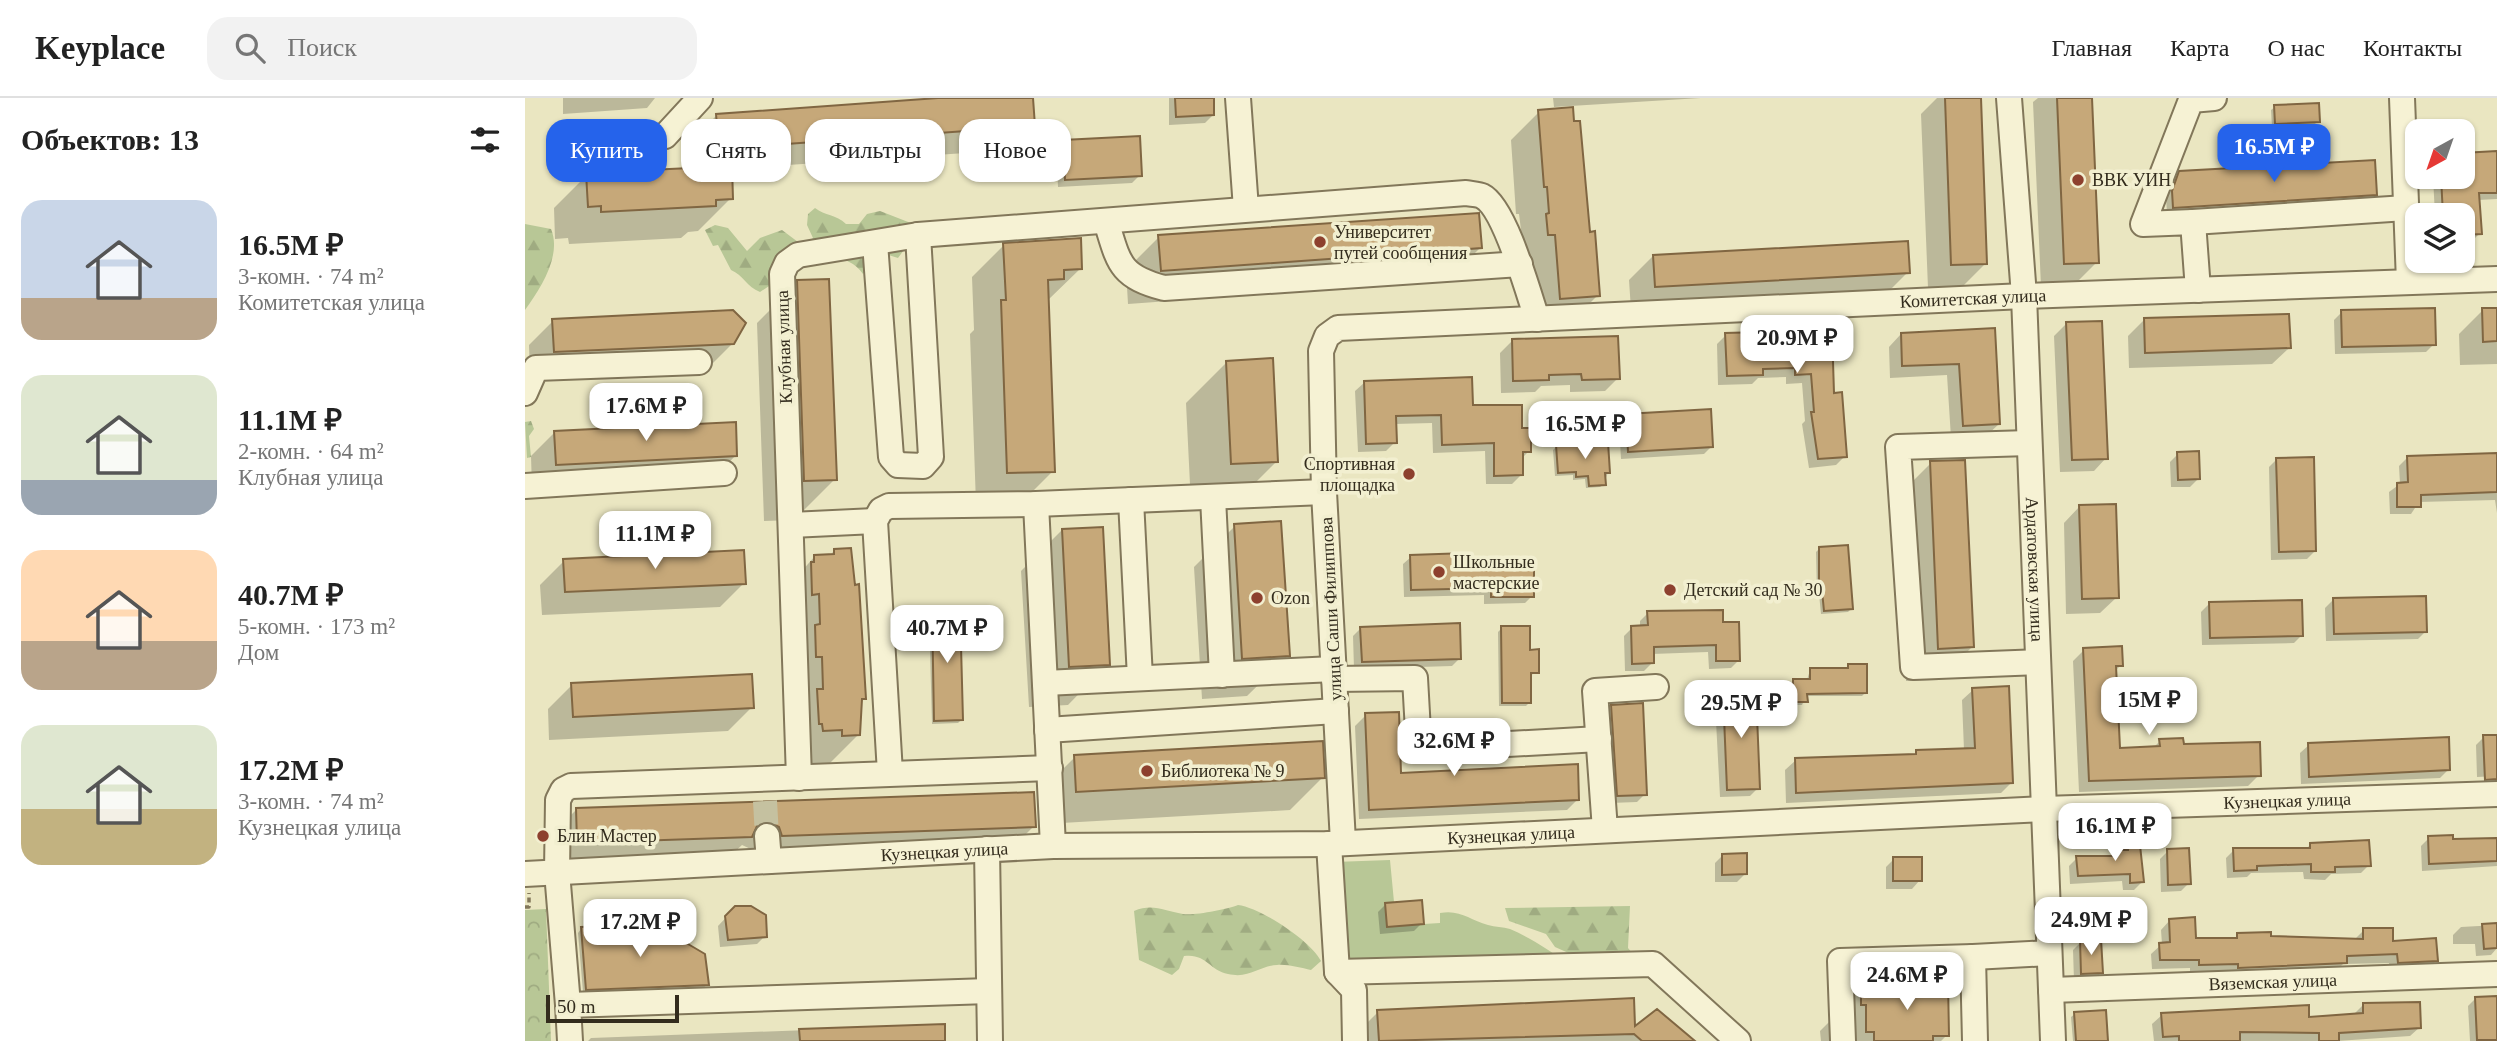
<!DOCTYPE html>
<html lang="ru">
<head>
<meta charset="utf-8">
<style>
  :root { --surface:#fff; --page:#f2f2f2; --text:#222; --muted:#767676; --line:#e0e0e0; --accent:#2563eb }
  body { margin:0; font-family:"Times New Roman",serif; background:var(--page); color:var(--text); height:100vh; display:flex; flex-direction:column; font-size:26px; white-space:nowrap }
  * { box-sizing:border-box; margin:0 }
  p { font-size:23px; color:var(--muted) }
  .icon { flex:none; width:38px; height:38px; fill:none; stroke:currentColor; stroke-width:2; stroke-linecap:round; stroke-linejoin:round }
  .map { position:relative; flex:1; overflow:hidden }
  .panel { display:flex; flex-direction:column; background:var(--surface); width:525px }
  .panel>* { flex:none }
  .banner { position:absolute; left:21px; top:21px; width:665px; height:63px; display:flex; gap:14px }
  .needle { width:46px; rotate:220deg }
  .buttons { position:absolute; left:1880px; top:21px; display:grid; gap:14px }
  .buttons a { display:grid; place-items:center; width:70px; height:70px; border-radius:14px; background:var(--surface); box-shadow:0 2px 5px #0004; font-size:35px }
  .scale { position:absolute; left:21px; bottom:18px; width:133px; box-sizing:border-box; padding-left:7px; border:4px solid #332c1d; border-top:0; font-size:19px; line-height:24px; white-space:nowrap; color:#332c1d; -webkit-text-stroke:5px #f2efd0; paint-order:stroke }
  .price { position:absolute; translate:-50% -60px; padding:0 16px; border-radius:14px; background:#fff; color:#222; font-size:23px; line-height:46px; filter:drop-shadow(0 2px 4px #0008) }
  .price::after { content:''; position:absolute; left:50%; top:42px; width:21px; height:16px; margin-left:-10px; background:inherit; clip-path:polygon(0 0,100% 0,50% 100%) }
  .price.on { background:var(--accent); color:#fff }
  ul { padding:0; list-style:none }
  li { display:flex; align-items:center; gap:21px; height:175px; padding:0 21px }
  li span { display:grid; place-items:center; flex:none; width:196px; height:140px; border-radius:21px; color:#555 }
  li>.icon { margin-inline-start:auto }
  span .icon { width:84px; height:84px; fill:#fffc; stroke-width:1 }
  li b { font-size:30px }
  h2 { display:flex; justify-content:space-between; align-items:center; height:84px; padding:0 21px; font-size:30px }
  .tag { padding:0 24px; border-radius:21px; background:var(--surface); box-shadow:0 2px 5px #0004; font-size:24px; line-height:63px }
  .tag.on { background:var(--accent); color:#fff }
  header { display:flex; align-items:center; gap:42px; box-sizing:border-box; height:98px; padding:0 35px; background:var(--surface); border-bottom:2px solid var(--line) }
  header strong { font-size:33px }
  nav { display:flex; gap:38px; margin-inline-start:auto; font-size:24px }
  .search { width:490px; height:63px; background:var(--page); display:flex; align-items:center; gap:18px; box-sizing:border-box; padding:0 24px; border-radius:21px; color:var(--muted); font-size:26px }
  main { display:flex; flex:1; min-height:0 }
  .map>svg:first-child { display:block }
</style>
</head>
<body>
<header>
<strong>Keyplace</strong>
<div class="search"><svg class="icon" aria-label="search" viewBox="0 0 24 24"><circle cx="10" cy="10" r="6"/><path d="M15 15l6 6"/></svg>Поиск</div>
<nav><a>Главная</a><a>Карта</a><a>О нас</a><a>Контакты</a></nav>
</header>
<main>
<section class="panel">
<h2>Объектов: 13<svg class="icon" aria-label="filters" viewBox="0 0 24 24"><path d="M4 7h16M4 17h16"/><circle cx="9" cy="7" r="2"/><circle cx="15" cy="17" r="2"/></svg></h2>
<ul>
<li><span style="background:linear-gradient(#c9d6e8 70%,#b9a48a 0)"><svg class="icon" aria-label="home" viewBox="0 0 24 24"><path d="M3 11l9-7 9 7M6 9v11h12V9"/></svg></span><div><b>16.5M ₽</b><p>3-комн. · 74 m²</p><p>Комитетская улица</p></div></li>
<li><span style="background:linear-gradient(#dfe7d0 75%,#9aa5b1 0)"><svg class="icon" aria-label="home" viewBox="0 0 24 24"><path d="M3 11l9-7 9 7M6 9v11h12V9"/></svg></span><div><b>11.1M ₽</b><p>2-комн. · 64 m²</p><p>Клубная улица</p></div></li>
<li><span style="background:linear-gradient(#ffd9b3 65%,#b9a48a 0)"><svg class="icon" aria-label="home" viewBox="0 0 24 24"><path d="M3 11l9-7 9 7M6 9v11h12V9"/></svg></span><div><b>40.7M ₽</b><p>5-комн. · 173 m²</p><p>Дом</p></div></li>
<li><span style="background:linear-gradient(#dfe7d0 60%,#c2b280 0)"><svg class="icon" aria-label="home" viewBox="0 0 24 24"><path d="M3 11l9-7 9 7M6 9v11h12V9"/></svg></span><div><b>17.2M ₽</b><p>3-комн. · 74 m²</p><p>Кузнецкая улица</p></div></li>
</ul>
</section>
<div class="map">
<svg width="1972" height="943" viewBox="0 0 1972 943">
  <defs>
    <pattern id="forest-firs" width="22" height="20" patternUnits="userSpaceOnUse" patternTransform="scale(1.75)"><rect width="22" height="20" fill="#b8c796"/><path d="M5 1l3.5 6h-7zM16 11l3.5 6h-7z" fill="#9fab81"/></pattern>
    <pattern id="park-crowns" width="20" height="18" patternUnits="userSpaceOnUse" patternTransform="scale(1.75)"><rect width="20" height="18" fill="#b8c796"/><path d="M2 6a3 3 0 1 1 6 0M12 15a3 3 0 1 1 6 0" fill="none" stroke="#9fab81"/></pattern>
  </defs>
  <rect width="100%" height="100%" fill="#eae6c1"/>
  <path fill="#b8c796" d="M865,762L869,804L860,805L899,826L915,825V815C935,811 945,822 963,827C970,829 978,829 985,831C1004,839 1026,853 1042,865L821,868L809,764Z"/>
  <path fill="url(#forest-firs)" d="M290,110C300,118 311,116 321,126H334L342,116L355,113L396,129L373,160L354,154L338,176C328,161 313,162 301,150L235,194C222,189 218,177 206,172L193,147L188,148L180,132L190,127L203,130L222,153L235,140L257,132L273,144L283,145L288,140L282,127L283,116Z
    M0,126L26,131C37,157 16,190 0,212Z
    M6,323L9,331L4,338L6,359L2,360L0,324Z
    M713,807C736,810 785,842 796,863L786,872C776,870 763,866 752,867C734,868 725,881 703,876C684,872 681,855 659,858L654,871L647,877L614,862L609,813C628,805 639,813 658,816C668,818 703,811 713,807Z
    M1105,808L1103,850L1108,856L1048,857L1030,849L1021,836L984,823L980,810Z"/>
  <path fill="url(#park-crowns)" d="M21,811L26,943H0V812Z"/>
  <path fill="#0003" d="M130,0L122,10L38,16V0Z
    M438,0H507L509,28L485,52L205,71L206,100L173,133L163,134L156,140L44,146L43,140L30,141L29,110L62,77L170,71L168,41L192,17Z
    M644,0H687L688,17L680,25L644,27Z
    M1028,0H1176L1029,9Z
    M1412,0H1454L1461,165L1437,189L1403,190L1396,16Z
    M1513,0H1565L1572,164L1548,188L1516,189L1508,4Z
    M1750,9L1793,23L1789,27L1747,29L1746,12Z
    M1014,14L1063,136L1073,197L1045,225L1008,228L994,116H991L986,42Z
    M539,44L615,77L607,85L533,89L531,52Z
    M1972,55V101L1953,102L1955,135L1947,143H1937V117H1910L1908,79H1937Z
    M1655,75L1850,96L1844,102L1642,115L1641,100L1649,81Z
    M634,139L955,150L922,183L603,206L601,172Z
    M479,147L555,171L523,202L528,373L496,405L451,406L445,236L449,232L447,179Z
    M1128,158L1383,174L1359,198L1106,212L1104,182Z
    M273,184L310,381L269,422L239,423L232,225Z
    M1972,211V266L1935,267L1934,236L1958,212Z
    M1817,214L1909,246L1901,254L1810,256L1809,222Z
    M1620,221L1764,250L1747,266L1604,270L1603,238Z
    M28,223L208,245L184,269L5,278L4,247Z
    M1541,226L1581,360L1569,373L1535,374L1529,238Z
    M1469,232L1474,326L1461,338L1426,340L1422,277L1365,280L1364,249L1376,236Z
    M1305,234L1307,297L1320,358L1311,367L1284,370L1277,326L1280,323L1277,285L1261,286V279L1233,280L1227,286L1193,287L1192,246L1201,237Z
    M988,242L1093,280L1080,293L1045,294V287L1016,288L1010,294L976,295L975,255Z
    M702,264L751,364L710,405L666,407L661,305Z
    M840,284L946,309L995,332L1004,353L996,361V377L987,386H961L960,353L908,355L907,325L869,326L870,344L861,353L833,354L830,293Z
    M1102,318L1187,348L1179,356L1096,361L1094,326Z
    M30,334L211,357L187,382L7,390L6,358Z
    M1031,349L1083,374L1079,386L1075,389L1061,390L1060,381L1048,382V377L1030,378L1028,352Z
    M1653,356L1673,381L1665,389H1646L1645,364Z
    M1972,357V415L1970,402L1894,404L1886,416H1865L1864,394L1875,386L1874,368L1882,360Z
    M1752,361L1790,453L1782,461L1746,462L1744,369Z
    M1406,365L1447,549L1414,582L1381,583L1373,398Z
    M1555,408L1592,499L1575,515L1541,516L1539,425Z
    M710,428L763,558L722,598L677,601L669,469Z
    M537,432L583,566L543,607L504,609L496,473Z
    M1295,450L1327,510L1323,514L1296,516L1294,496H1292L1291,454Z
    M309,453L339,600L335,605L334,636L301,669L285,670L259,592L257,561L263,556L261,529H255L254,499L290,458H304Z
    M886,459L940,464L1007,498L1000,505L959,506V497L879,499L878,466Z
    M39,463L219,485L195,509L17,517L15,487Z
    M1808,502L1901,533L1893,541L1801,543L1800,510Z
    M1684,506L1777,537L1769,545L1677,547L1676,514Z
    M407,513L436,622L433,625L407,626L404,516Z
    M1123,515L1196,526L1214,562L1206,570L1184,571L1183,554L1127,556V565L1119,573H1100L1099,538L1107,530L1115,529V523Z
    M836,530L935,560L927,568L829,571L828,538Z
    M977,530L1003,553L1012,574L1004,578L1005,604L1001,608H974L973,534Z
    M1559,552L1596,567L1590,573L1593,651L1628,650L1635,643L1734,677L1723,688L1554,694L1548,563Z
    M1324,567L1340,595L1337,598H1281L1277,607H1266L1265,586L1269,582H1282L1285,572H1319Z
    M47,587L227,609L203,633L24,642L23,611Z
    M1448,592L1487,684L1476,695L1261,705L1260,672L1271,662L1388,658L1392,654L1439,652L1437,602Z
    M1199,596L1233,690L1225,698L1195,699L1190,604Z
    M1087,609L1120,696L1112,704L1085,705L1079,617Z
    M841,617L874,677L1053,701L1042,712L834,721L830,628Z
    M1972,638V678L1952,679L1951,647L1959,639Z
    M1784,647L1923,672L1915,680L1776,686L1775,655Z
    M550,659L798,679L765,712L519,726L517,692Z
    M52,711L509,728L485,752L230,753L217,747L201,762L29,768L28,735Z
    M1904,740L1926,743L1972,742V768L1897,773L1896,748Z
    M1603,741L1617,784L1609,792H1598L1597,783L1545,786L1544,768L1552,760H1586L1595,754V749Z
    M1786,746L1844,767L1836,775L1806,776L1800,782L1779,781L1778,774L1726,775L1722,779L1702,780L1701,760L1709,752H1780Z
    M1643,753L1664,785L1656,793L1636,794L1635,761Z
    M1198,757L1220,776L1212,784H1190V765Z
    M1369,761L1395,782L1387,791H1361V769Z
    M861,806L897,825L889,833L855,836L853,814Z
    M210,810L240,838L232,846L195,849L193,828Z
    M1645,822L1669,841L1708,842L1713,837L1830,841L1839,832L1911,863L1902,872L1864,873V865L1818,866L1811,873L1665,876V870L1627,871L1626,856L1637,846L1636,832Z
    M1972,827V850L1966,857L1951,858L1950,846H1928V837L1936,829Z
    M56,831L182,887L178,890L58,894L53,835Z
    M1556,844L1576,875L1568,883H1549L1548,852Z
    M1407,885L1422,937L1416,943H1296L1295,933L1336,892L1401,891Z
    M1951,900H1972V943H1945L1943,908Z
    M1838,907L1895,929L1885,938L1812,943H1629L1627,926L1637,917L1783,921L1829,916Z
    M853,914L1109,932L1165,943H824Z
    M1550,916L1581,943H1548L1546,919Z
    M418,927L419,943H63L66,940Z"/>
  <path fill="#c6a879" stroke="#806642" stroke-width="2" d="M413,0H508L510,28L194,51L191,16Z
    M650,0H689V17L651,19Z
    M1420,0H1456L1462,166L1426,167Z
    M1532,0H1567L1574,165L1539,166Z
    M1794,5L1795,24L1750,26L1749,7Z
    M1048,9L1049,23H1055L1065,134L1070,133L1075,198L1035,201L1030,137H1023L1021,116L1024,115L1022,89H1019L1013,12Z
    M615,38L617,78L540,82L538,42Z
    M1972,53V95H1954L1957,136L1937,137V117H1918L1916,79H1937V55Z
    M1850,62L1852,97L1648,110L1647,93L1654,73Z
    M207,68L208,101L191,102V108L76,114V108L63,109L61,75Z
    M954,115L957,150L636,173L633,137Z
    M556,140L557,171L539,172V181L523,182L530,374L482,375L476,202H481L478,145Z
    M1383,143L1385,175L1130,189L1128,157Z
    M304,181L312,382L279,383L272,182Z
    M1910,210L1911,247L1817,249L1816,212Z
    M1957,210H1972V243L1958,244Z
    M208,212L221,225L209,246L29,254L27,221Z
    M1764,216L1766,250L1620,255L1619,220Z
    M1577,223L1583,361L1547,362L1541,224Z
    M1470,230L1475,326L1438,328L1434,266L1377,268L1376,235Z
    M1307,232L1309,295L1317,294L1322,359L1293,361L1286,314H1289L1286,276L1270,277V270L1238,271V277L1202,278L1200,235Z
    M1093,238L1095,281L1057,282L1056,276L1024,277V282L988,283L987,241Z
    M748,260L753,364L706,366L701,263Z
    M947,279L948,307H997V330H1006V354H998V377L969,378V345L917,347L916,317L871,318L872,345L841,346L839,283Z
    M1186,311L1188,349L1103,354L1101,316Z
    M211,324L212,358L31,367L29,333Z
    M1083,344L1085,375H1080L1081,387L1064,388L1063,378L1051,379V374L1033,375L1031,347Z
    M1674,353L1675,381L1653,382L1652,354Z
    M1972,355V394L1896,397V409H1872V385L1883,384L1882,358Z
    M1789,359L1791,453L1754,454L1751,360Z
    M1440,362L1449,549L1413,551L1405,363Z
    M1591,406L1594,500L1557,501L1554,407Z
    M756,423L765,558L717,561L709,426Z
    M578,429L585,567L544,569L537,431Z
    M1323,447L1328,511L1299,513L1297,493L1294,494V449Z
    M326,450L330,487L334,486L341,601H337L335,637L317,638V632L298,633L297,626H294L292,591H298L297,559H291L290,527L295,526L294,496L287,497L286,464H289V457L309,456V451Z
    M219,452L221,486L40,494L38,461Z
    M942,455V462H1009V499H966V490L886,492L885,457Z
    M1901,498L1902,534L1809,536L1808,500Z
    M1777,502L1778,538L1685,540L1684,504Z
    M435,510L438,622L409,623L407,511Z
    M1198,512V524H1214L1215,563H1191V547L1129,549V565L1107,566L1106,528L1123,527L1122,513Z
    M935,525L936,561L837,564L835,529Z
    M976,528H1005V552L1014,551V575H1006V605H977Z
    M1597,548L1598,568H1591L1595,650L1635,648L1634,641L1658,640L1659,646L1735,644L1736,678L1564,683L1558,550Z
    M1323,566H1342V595L1282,596L1283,604H1268V581H1285V570H1323Z
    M227,576L229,610L48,619L46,585Z
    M1484,588L1488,685L1271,695L1270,660L1391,656V652L1450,650L1447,590Z
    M1231,593L1235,691L1202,692L1198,594Z
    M1118,605L1122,697L1092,698L1086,607Z
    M874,614L876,675L1053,666L1054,702L844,712L840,615Z
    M1958,637H1972V681L1960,682Z
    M1924,639L1925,672L1784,679L1783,645Z
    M798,643L800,680L551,694L549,657Z
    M509,694L511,729L257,738L254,729L242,723L233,726L227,739L52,745L51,710Z
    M1928,737V741L1972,740V763L1904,766L1903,738Z
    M1614,738L1619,784L1605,785V776L1553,778L1551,758H1592V752H1603L1602,739Z
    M1844,742L1846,768L1810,769V774H1786V766L1732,768V772L1709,773L1708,750H1785V745Z
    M1664,750L1666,786L1643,787L1642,751Z
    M1222,755V776L1197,777V756Z
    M1368,759H1397V783H1368Z
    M897,802L899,826L862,829L860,805Z
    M210,808H226L241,817L242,839L203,842L200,818Z
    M1670,819L1671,840H1712V835L1746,834V838L1838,841V830H1868V843L1911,840L1913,863L1873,865L1872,856L1822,858V865L1713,870V866L1674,867V862H1635L1634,845L1645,844L1644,821Z
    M1972,825V850L1959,851L1957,826Z
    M129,826L180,856L184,887L61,892L56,829Z
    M1576,841L1578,875L1556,876L1555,842Z
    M1423,882L1424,938H1408V943H1349V934H1341V907H1336V890L1407,889V883Z
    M1972,898V942H1952L1950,899Z
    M1109,900L1110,928L1132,911L1170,943H1117L1109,936L854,943L852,912Z
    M1895,904L1896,930L1814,935V943H1794V935L1715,934V943H1654V938L1638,939L1636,915L1784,907V919L1838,915V905Z
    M1581,912L1583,943H1551L1549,914Z
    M420,926V943H275L274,931Z"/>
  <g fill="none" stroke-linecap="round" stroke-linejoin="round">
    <path stroke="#c5c1a0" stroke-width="24" stroke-dasharray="24 12" stroke-linecap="butt" d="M240,703L242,738"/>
    <g stroke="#82775a" stroke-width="28">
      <g id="minor">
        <path d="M713,0L721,111"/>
        <path id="s1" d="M1484,0L1499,198L1528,943"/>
        <path d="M1877,0L1884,184"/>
        <path d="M140,38L175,0"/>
        <path d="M581,123C594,165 594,178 639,190L995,166"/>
        <path d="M1668,124L1881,110"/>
        <path d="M350,145L366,359L373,367L398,368L406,359L393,137"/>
        <path d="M1673,192L1668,124L1618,126L1666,2L1689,0"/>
        <path d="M0,295L11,270L174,264"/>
        <path d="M1504,345L1373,349L1388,569L1513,564"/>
        <path d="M0,388L199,375"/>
        <path d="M688,400L697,577"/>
        <path d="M606,402L615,580"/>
        <path d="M511,406L528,748"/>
        <path d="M266,427L350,423"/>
        <path d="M809,581L890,580L894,651L1074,641"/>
        <path d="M520,585L809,571"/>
        <path d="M522,632L811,613"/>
        <path d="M365,675L350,423L356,412L364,408L511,406L799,394"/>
        <path d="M274,680L257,176L262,165L273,157L393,137L941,95C946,96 953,96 957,98C980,109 1004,197 1012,221"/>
        <path d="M1080,732L1070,593L1131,589"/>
        <path d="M242,738L244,763"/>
        <path id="s2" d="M818,744L799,394L796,253L802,238L813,230L1499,198L1972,181"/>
        <path d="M804,746L812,874L829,892L830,943"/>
        <path d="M462,751L465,943"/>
        <path id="s3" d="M0,776L528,748L804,746L1519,711L1972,696"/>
        <path d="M1448,859L1524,855"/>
        <path d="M812,874L1128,866L1213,943"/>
        <path id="s4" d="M1526,892L1972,876"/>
        <path d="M43,907L32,774L33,702L38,692L46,688L525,670"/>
        <path d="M45,943L43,907L464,893"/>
        <path d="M1318,943L1315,863L1448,859L1450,943"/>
      </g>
    </g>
    <path stroke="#82775a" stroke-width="3.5" stroke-dasharray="5 3.5" stroke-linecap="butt" d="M0,809H4V795"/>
    <use href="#minor" stroke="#f6f2d4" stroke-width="24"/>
  </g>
  <g fill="#8d402e" stroke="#f2efd0" stroke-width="2.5">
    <circle cx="1553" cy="82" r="7"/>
    <circle cx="795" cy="144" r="7"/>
    <circle cx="884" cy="376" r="7"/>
    <circle cx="914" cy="474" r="7"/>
    <circle cx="1145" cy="492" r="7"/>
    <circle cx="732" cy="500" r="7"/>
    <circle cx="622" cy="673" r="7"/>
    <circle cx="18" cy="738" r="7"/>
  </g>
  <g text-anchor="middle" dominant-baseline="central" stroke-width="7" stroke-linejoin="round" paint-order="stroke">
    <g font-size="18" fill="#332c1d" stroke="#f2efd0" text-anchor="start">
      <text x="1567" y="82">ВВК УИН</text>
      <text x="809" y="134">Университет<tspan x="809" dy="21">путей сообщения</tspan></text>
      <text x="870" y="366" text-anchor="end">Спортивная<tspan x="870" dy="21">площадка</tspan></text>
      <text x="928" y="464">Школьные<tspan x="928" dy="21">мастерские</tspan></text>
      <text x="1159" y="492">Детский сад № 30</text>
      <text x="746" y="500">Ozon</text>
      <text x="636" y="673">Библиотека № 9</text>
      <text x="32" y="738">Блин Мастер</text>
    </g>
    <g font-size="18" fill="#332c1d" stroke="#f2efd0">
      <text stroke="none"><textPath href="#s2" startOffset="1157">Комитетская улица</textPath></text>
      <text transform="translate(259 249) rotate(-92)">Клубная улица</text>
      <text stroke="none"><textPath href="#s1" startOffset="472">Ардатовская улица</textPath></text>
      <text transform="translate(806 511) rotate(-93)">улица Саши Филиппова</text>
      <text stroke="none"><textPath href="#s3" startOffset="1764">Кузнецкая улица</textPath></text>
      <text stroke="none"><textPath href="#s3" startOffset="987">Кузнецкая улица</textPath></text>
      <text stroke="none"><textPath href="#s3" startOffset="420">Кузнецкая улица</textPath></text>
      <text stroke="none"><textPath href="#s4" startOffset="222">Вяземская улица</textPath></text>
    </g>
  </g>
</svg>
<div class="buttons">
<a><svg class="needle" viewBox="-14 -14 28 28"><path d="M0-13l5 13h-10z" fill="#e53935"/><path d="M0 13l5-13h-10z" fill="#767676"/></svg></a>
<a><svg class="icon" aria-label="layers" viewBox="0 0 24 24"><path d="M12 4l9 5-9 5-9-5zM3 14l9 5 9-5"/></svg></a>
</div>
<div class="scale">50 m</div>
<b class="price on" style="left:1749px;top:86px">16.5M ₽</b>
<b class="price" style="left:1272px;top:277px">20.9M ₽</b>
<b class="price" style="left:121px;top:345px">17.6M ₽</b>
<b class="price" style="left:1060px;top:363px">16.5M ₽</b>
<b class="price" style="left:130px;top:473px">11.1M ₽</b>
<b class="price" style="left:422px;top:567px">40.7M ₽</b>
<b class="price" style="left:1624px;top:639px">15M ₽</b>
<b class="price" style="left:1216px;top:642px">29.5M ₽</b>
<b class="price" style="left:929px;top:680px">32.6M ₽</b>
<b class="price" style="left:1590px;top:765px">16.1M ₽</b>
<b class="price" style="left:1566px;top:859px">24.9M ₽</b>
<b class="price" style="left:115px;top:861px">17.2M ₽</b>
<b class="price" style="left:1382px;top:914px">24.6M ₽</b>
<div class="banner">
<a class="tag on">Купить</a>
<a class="tag">Снять</a>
<a class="tag">Фильтры</a>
<a class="tag">Новое</a>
</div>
</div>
</main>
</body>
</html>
